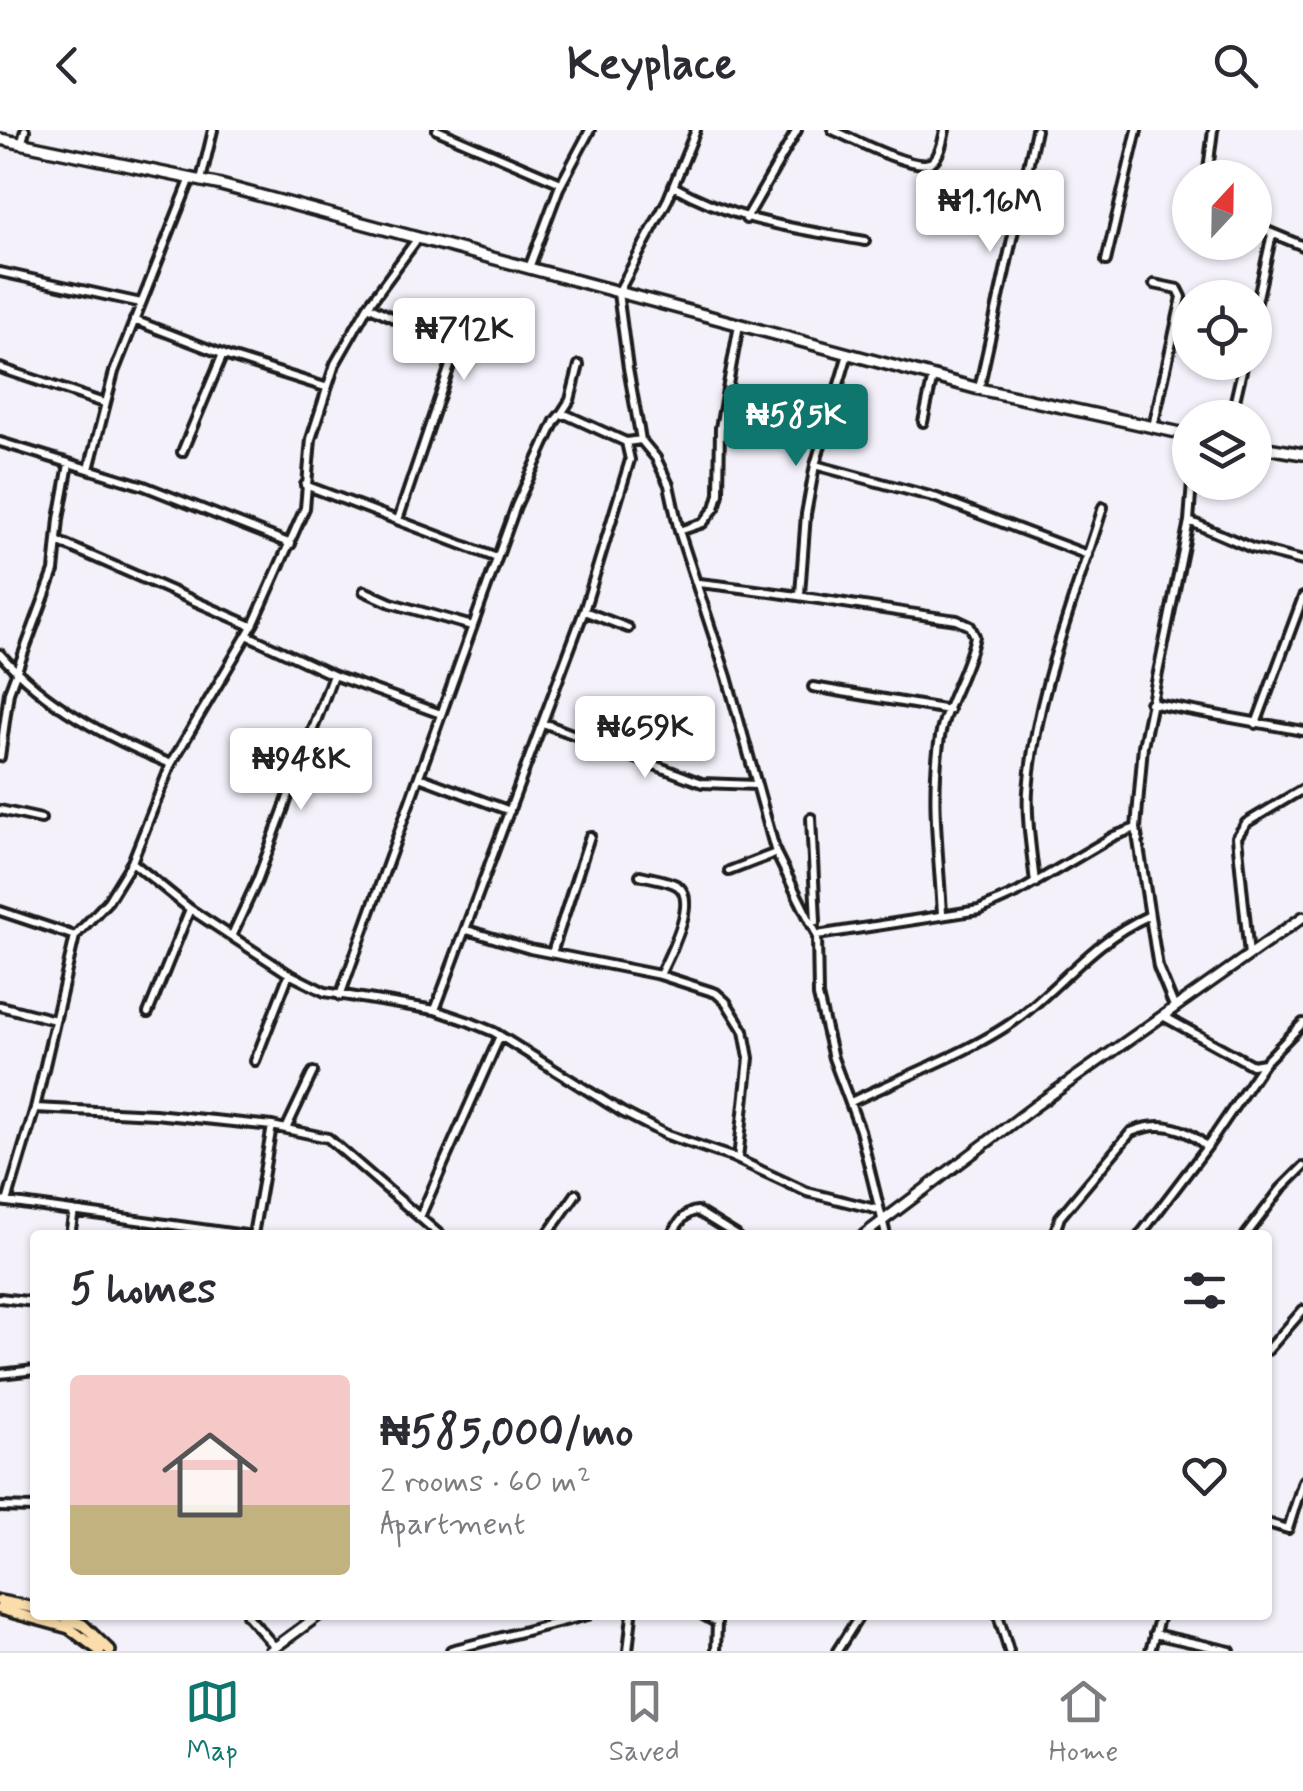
<!DOCTYPE html>
<html lang="en">
<head>
<meta charset="utf-8">
<style>
  :root { --surface:#fff; --page:#f2f2f3; --text:#2b2b33; --muted:#7c7c81; --line:#e1e1e2; --accent:#0f766e }
  body { margin:0; font-family:Mynerve,sans-serif; background:var(--page); color:var(--text); height:100vh; display:flex; flex-direction:column; font-size:38px; white-space:nowrap }
  * { box-sizing:border-box; margin:0 }
  p { font-size:32px; color:var(--muted) }
  .icon { flex:none; width:55px; height:55px; fill:none; stroke:currentColor; stroke-width:2; stroke-linecap:round; stroke-linejoin:round }
  .map { position:relative; flex:1; overflow:hidden }
  .drawer { position:absolute; left:30px; top:1100px; width:1242px; height:390px; display:flex; flex-direction:column; background:var(--surface); border-radius:10px; box-shadow:0 2px 8px #0004 }
  .drawer>* { flex:none }
  .needle { width:65px; rotate:22deg }
  .controls { position:absolute; left:1172px; top:30px; display:grid; gap:20px }
  .controls a { display:grid; place-items:center; width:100px; height:100px; border-radius:50%; background:var(--surface); box-shadow:0 2px 8px #0004; font-size:50px }
  .price { position:absolute; translate:-50% -85px; padding:0 22px; border-radius:10px; background:#fff; color:#222; font-size:32px; line-height:65px; filter:drop-shadow(0 2px 5px #0008) }
  .price::after { content:''; position:absolute; left:50%; top:60px; width:30px; height:22px; margin-left:-15px; background:inherit; clip-path:polygon(0 0,100% 0,50% 100%) }
  .price.current { background:var(--accent); color:#fff }
  ul { padding:0; list-style:none }
  li { display:flex; align-items:center; gap:30px; height:250px; padding:0 40px }
  li span { display:grid; place-items:center; flex:none; width:280px; height:200px; border-radius:10px; color:#555 }
  li>.icon { margin-inline-start:auto }
  span .icon { width:120px; height:120px; fill:#fffc; stroke-width:1 }
  li b { font-size:42px }
  h2 { display:flex; justify-content:space-between; align-items:center; height:120px; padding:0 40px; font-size:42px }
  header { display:flex; justify-content:space-between; align-items:center; height:130px; padding:0 40px; background:var(--surface); font-size:45px; font-weight:800 }
  .tab-bar { display:flex; justify-content:space-around; align-items:center; height:140px; border-top:2px solid var(--line); background:var(--surface); font-size:28px; color:var(--muted) }
  .tab-bar a { display:grid; justify-items:center; gap:5px }
  .tab-bar .current { color:var(--accent) }
  .map>svg:first-child { display:block }
</style>
</head>
<body>
<header><svg class="icon" aria-label="back" viewBox="0 0 24 24"><path d="M15 5l-7 7 7 7"/></svg>Keyplace<svg class="icon" aria-label="search" viewBox="0 0 24 24"><circle cx="10" cy="10" r="6"/><path d="M15 15l6 6"/></svg></header>
<div class="map">
<svg width="1303" height="1521" viewBox="0 0 1303 1521">
  <rect width="100%" height="100%" fill="#f4f1fb"/>
  <filter id="ink" filterUnits="userSpaceOnUse"><feTurbulence type="fractalNoise" baseFrequency=".01" numOctaves="2"/><feDisplacementMap in="SourceGraphic" scale="20" xChannelSelector="R" yChannelSelector="G"/><feConvolveMatrix kernelMatrix="1 2 1 2 8 2 1 2 1" color-interpolation-filters="sRGB"/></filter>
  <g filter="url(#ink)">
    <g fill="none" stroke-linecap="round" stroke-linejoin="round">
      <g stroke="#1c1c1c" stroke-width="14">
        <path id="minor" d="M437,0L561,53
          M696,0L668,69L618,163L628,238L641,310L656,328L669,355L679,401L727,547L776,723L817,805L818,866L833,928L860,1000L886,1105
          M833,0C851,8 919,44 933,31C941,24 943,9 945,0
          M22,12L25,0
          M1211,48L1208,40L1213,0
          M201,50L213,0
          M673,56C737,92 794,98 865,111
          M746,89L797,0
          M1255,96L1303,116
          M1106,131L1137,0
          M529,138L559,58L590,0
          M0,142L141,173
          M368,176L447,213L454,224L398,390
          M1255,181L1272,104
          M134,190L230,227L325,257
          M0,238L104,273
          M979,259L1036,0
          M561,284L570,270L579,235
          M1231,288L1244,232
          M923,292L933,246
          M1153,297L1182,167L1178,159L1154,154
          M1186,304L1190,325
          M0,312L144,356L291,414
          M182,322L223,224
          M815,335L937,368L1088,425
          M89,339L114,242L191,48
          M305,355L497,428
          M1189,391L1252,418L1303,431
          M679,401L703,393L715,378L719,364L720,298L739,195
          M57,411L252,496
          M698,453C785,462 871,478 957,490L970,496L975,506C968,541 946,572 940,607C930,665 939,726 942,784
          M364,461L391,473L472,496
          M800,464L806,384L815,335L848,224
          M584,481L628,498
          M247,505L333,545L441,584
          M0,524C46,576 108,608 171,634
          M813,557L949,580
          M1150,573L1303,601
          M543,593L702,653L756,655
          M1256,594L1303,467
          M0,627L9,562L54,441L59,389L69,334
          M419,647L510,681
          M0,680L41,689
          M811,688L816,791
          M132,732L190,779L289,844L325,862L435,880L470,892L494,902L622,982L667,1005L732,1027L807,1062L879,1080
          M729,741L776,723
          M640,745C651,748 669,750 678,756C699,771 668,827 660,845
          M1035,753C1032,723 1026,691 1028,661C1036,561 1074,471 1103,377
          M0,781L75,806
          M467,800L530,819L660,845L716,863L726,872L744,901L749,928L738,1029
          M232,805L257,751L333,545
          M817,805L979,780L1017,763L1114,706L1136,698
          M552,823L590,706
          M1249,825L1237,707L1246,693L1303,659
          M340,866L516,376L555,291L560,285H567L626,312L641,310
          M0,876L55,890
          M1174,876L1158,837L1136,698L1143,616L1189,391L1192,352
          M435,880L584,481L630,330L626,312
          M148,883L190,779
          M1163,886L1252,935L1264,933L1303,893
          M255,931L289,844
          M851,972C900,948 981,918 1022,885C1066,850 1095,810 1148,786
          M35,978L155,984L272,996L328,1008L440,1105
          M286,999L313,942
          M0,1071L245,1105
          M7,1072L35,978L75,806L108,771L132,732L171,634L254,493L305,378L311,309L335,234L368,176L418,108
          M420,1087L500,906
          M70,1105L74,1081
          M253,1105L272,996
          M547,1105L576,1064
          M671,1105C678,1095 684,1082 697,1081L736,1105
          M1054,1105L1060,1087L1131,1002C1160,990 1184,996 1207,1017
          M1140,1105L1207,1017L1264,933
          M1246,1105L1281,1059L1303,1037
          M0,1168L35,1172
          M1268,1220L1303,1180
          M0,1244L35,1240
          M0,1377L35,1378
          M1268,1393L1288,1399L1303,1351
          M247,1485L275,1517
          M703,1485L717,1493L716,1521
          M998,1485L1009,1521
          M1154,1504L1230,1521
          M451,1520L588,1485
          M628,1521L632,1485
          M837,1521L860,1485
          M1150,1521L1160,1485"/>
      </g>
      <g stroke="#1c1c1c" stroke-width="15">
        <path id="tertiary" d="M864,1105L1035,976L1303,787
          M270,1521L319,1485"/>
      </g>
      <g stroke="#1c1c1c" stroke-width="16">
        <path id="secondary" d="M0,9L217,54L979,259L1190,305
          M1255,316L1303,324"/>
      </g>
      <g stroke="#1c1c1c" stroke-width="16">
        <path id="primary" d="M0,1471L35,1478
          M0,1479L69,1498L100,1521
          M59,1485L83,1495L110,1521"/>
      </g>
      <use href="#minor" stroke="#fff" stroke-width="6"/>
      <use href="#tertiary" stroke="#fff" stroke-width="8"/>
      <use href="#secondary" stroke="#fff" stroke-width="9"/>
      <use href="#primary" stroke="#faddab" stroke-width="9"/>
    </g>
  </g>
</svg>
<div class="controls">
<a><svg class="needle" viewBox="-14 -14 28 28"><path d="M0-13l5 13h-10z" fill="#e53935"/><path d="M0 13l5-13h-10z" fill="#7c7c81"/></svg></a>
<a><svg class="icon" aria-label="locate" viewBox="0 0 24 24"><circle cx="12" cy="12" r="6"/><path d="M12 2v4M12 18v4M2 12h4M18 12h4"/></svg></a>
<a><svg class="icon" aria-label="layers" viewBox="0 0 24 24"><path d="M12 4l9 5-9 5-9-5zM3 14l9 5 9-5"/></svg></a>
</div>
<b class="price" style="left:990px;top:125px">₦1.16M</b>
<b class="price" style="left:464px;top:253px">₦712K</b>
<b class="price current" style="left:796px;top:339px">₦585K</b>
<b class="price" style="left:645px;top:651px">₦659K</b>
<b class="price" style="left:301px;top:683px">₦948K</b>
<section class="drawer">
<h2>5 homes<svg class="icon" aria-label="filters" viewBox="0 0 24 24"><path d="M4 7h16M4 17h16"/><circle cx="9" cy="7" r="2"/><circle cx="15" cy="17" r="2"/></svg></h2>
<ul>
<li><span style="background:linear-gradient(#f6c9c9 65%,#c2b280 0)"><svg class="icon" aria-label="home" viewBox="0 0 24 24"><path d="M3 11l9-7 9 7M6 9v11h12V9"/></svg></span><div><b>₦585,000/mo</b><p>2 rooms · 60 m²</p><p>Apartment</p></div><svg class="icon" aria-label="heart" viewBox="0 0 24 24"><path d="M12 20l-8-8c-3-5 5-10 8-4 3-6 11-1 8 4z"/></svg></li>
</ul>
</section>
</div>
<nav class="tab-bar">
<a class="current"><svg class="icon" aria-label="map" viewBox="0 0 24 24"><path d="M3 6l6-2 6 2 6-2v14l-6 2-6-2-6 2zM9 4v14M15 6v14"/></svg>Map</a>
<a><svg class="icon" aria-label="saved" viewBox="0 0 24 24"><path d="M7 4h10v16l-5-4-5 4z"/></svg>Saved</a>
<a><svg class="icon" aria-label="home" viewBox="0 0 24 24"><path d="M3 11l9-7 9 7M6 9v11h12V9"/></svg>Home</a>
</nav>
</body>
</html>
